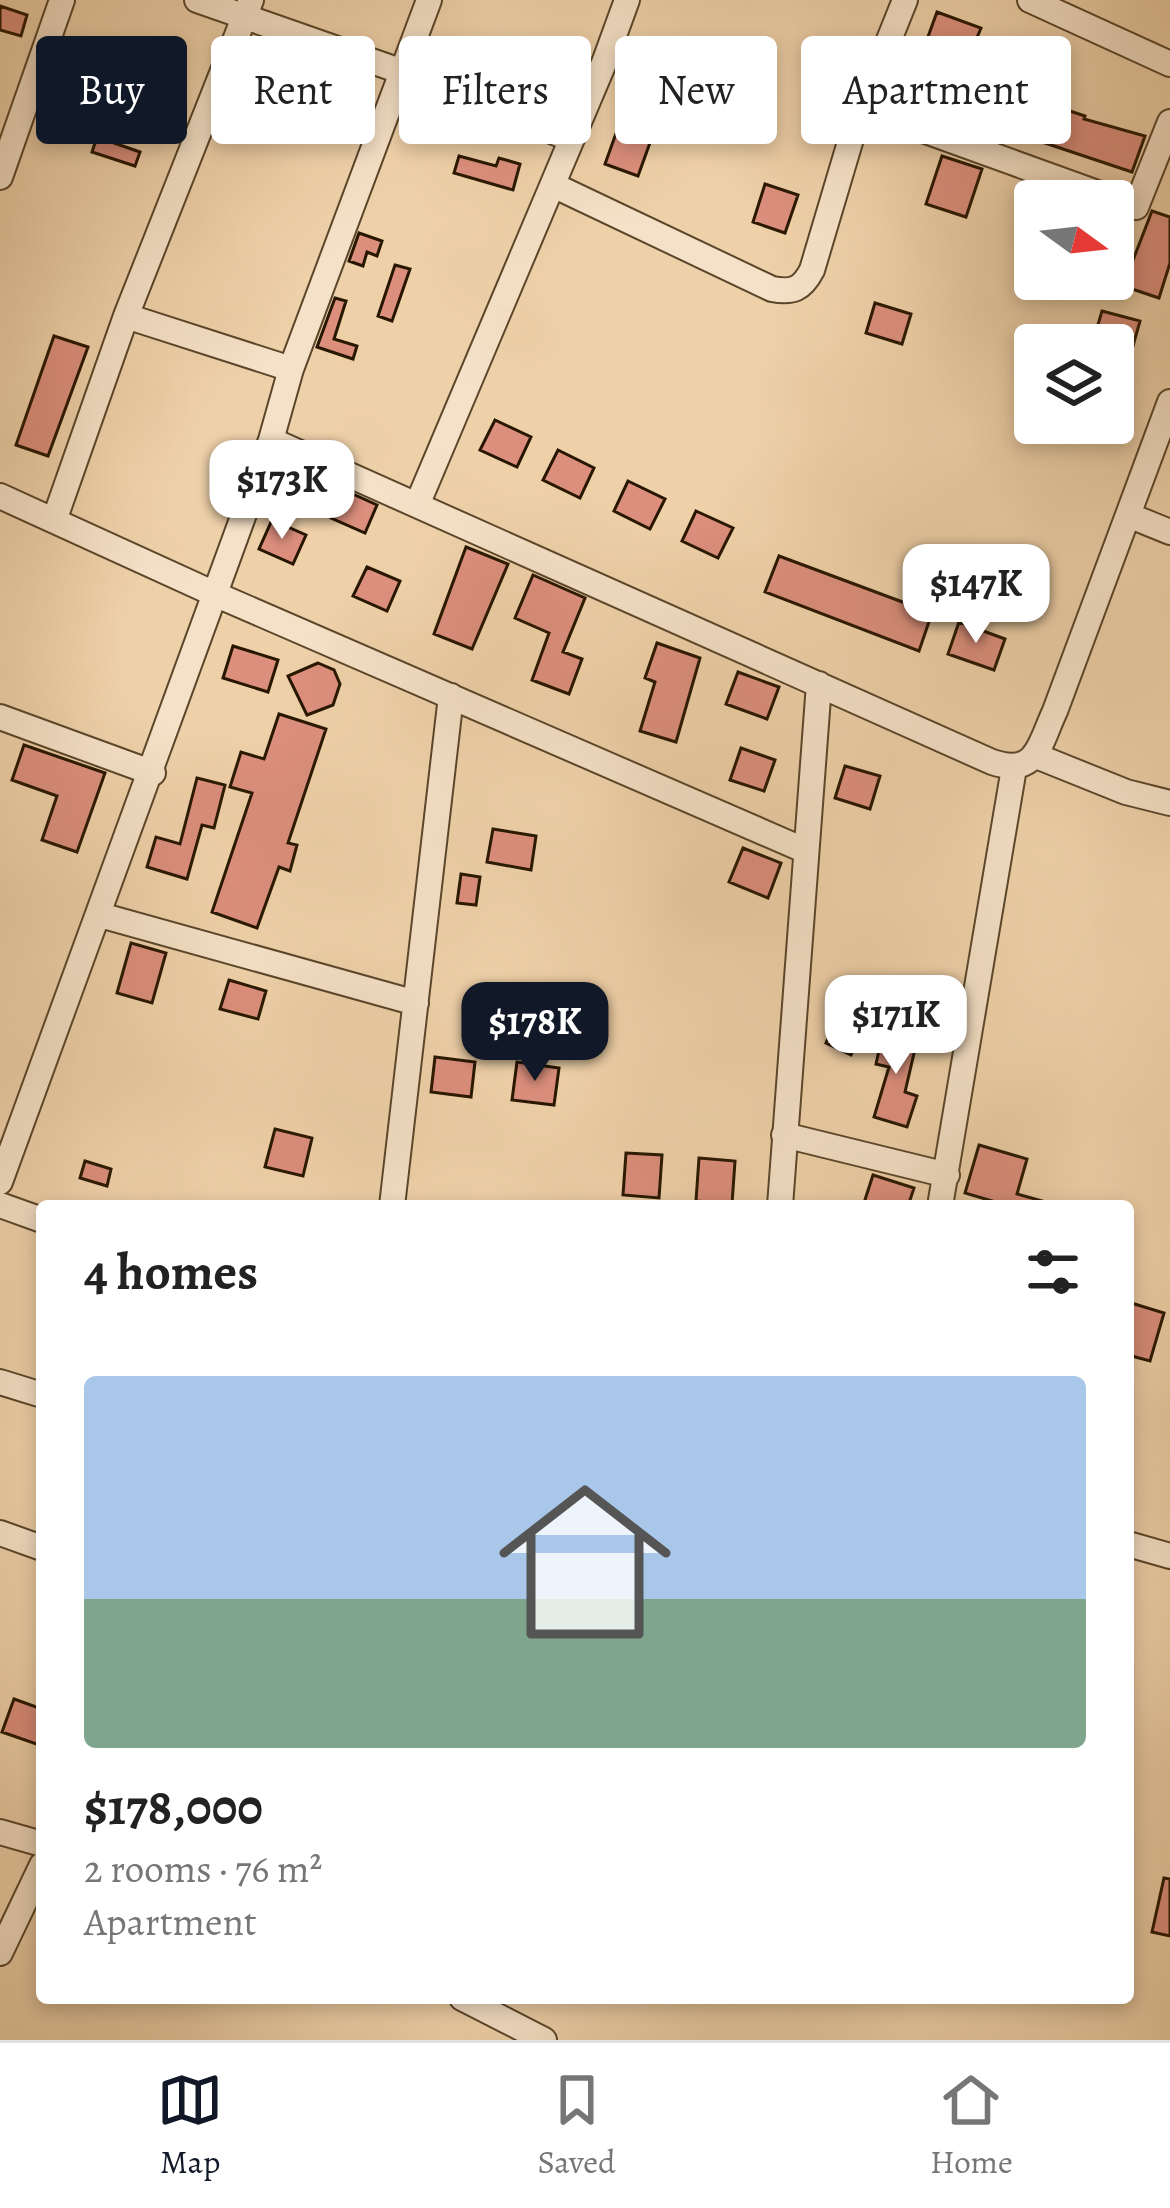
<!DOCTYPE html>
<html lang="en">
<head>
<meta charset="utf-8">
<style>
  :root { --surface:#fff; --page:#f6f6f6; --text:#222; --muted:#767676; --line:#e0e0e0; --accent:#111827 }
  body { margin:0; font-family:Alegreya,serif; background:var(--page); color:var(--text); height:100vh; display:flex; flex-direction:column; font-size:45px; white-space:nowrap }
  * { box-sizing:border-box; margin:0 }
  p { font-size:39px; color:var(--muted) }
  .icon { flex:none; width:66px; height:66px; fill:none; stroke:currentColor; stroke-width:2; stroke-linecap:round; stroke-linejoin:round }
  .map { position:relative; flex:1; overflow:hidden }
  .side { position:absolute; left:36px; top:1200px; width:1098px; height:804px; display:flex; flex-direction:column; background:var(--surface); border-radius:12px; box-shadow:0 6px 18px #0003 }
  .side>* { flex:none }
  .guide { position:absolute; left:36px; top:36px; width:1098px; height:108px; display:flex; gap:24px }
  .needle { width:78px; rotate:105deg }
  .buttons { position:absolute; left:1014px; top:180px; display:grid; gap:24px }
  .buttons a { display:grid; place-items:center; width:120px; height:120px; border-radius:12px; background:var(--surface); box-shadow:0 6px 18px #0003; font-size:60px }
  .price { position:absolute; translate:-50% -102px; padding:0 27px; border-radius:24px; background:#fff; color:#222; font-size:39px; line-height:78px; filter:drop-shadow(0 3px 6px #0008) }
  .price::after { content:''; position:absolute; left:50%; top:72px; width:36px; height:27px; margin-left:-18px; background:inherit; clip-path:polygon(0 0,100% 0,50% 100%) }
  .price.on { background:var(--accent); color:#fff }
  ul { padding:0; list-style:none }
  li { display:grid; align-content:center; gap:24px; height:636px; padding:0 48px }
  li span { display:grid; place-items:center; height:372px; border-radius:12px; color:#555 }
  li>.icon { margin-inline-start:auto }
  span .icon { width:216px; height:216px; fill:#fffc; stroke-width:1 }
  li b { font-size:51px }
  h2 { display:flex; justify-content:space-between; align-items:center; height:144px; padding:0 48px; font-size:51px }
  .chip { padding:0 42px; border-radius:12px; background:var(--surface); box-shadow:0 6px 18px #0003; font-size:42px; line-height:108px }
  .chip.on { background:var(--accent); color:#fff }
  .tab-bar { display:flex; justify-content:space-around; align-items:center; height:168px; border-top:3px solid var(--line); background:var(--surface); font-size:33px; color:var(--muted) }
  .tab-bar a { display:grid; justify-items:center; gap:6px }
  .tab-bar .on { color:var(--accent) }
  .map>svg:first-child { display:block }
</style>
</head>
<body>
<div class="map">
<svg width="1170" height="2040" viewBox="0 0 1170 2040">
  <rect width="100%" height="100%" fill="#efd1a9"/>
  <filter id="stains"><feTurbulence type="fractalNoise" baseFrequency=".00167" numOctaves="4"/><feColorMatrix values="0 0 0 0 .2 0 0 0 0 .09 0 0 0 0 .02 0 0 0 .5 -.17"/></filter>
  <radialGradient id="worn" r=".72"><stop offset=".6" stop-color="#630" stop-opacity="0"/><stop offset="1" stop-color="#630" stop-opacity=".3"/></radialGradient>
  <path fill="#dc8f7d" stroke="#281700" stroke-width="3" d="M0,6L27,15L21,36L0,30Z
    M937,12L981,28L944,115L900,99L912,65L917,67Z
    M650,69L687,82L674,118L637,105Z
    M1046,103L1085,116L1084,119L1145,136L1132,172L1033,139Z
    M618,128L651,140L638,176L605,164Z
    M97,137L140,152L135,166L92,152Z
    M459,156L496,166L499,158L520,164L513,190L454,173Z
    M942,156L982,169L966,217L926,204Z
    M765,184L798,195L785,233L753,222Z
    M1152,211L1170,217V263L1159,298L1123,286Z
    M359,233L382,241L377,256L367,252L363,266L349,261Z
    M395,265L410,269L392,321L378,316Z
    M335,298L346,301L334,339L357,346L353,359L317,347Z
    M875,303L911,314L902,344L866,333Z
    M1102,311L1140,321L1129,360L1113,355V345H1092Z
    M54,336L88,347L48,456L16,445Z
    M495,420L531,437L517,467L480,450Z
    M558,450L594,468L580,498L543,480Z
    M628,481L665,499L650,529L614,511Z
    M344,490L377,505L365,533L331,518Z
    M696,511L733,528L718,558L682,541Z
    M272,520L306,535L293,564L259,549Z
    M466,547L508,564L472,649L434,634Z
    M779,556L932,613L919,651L765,592Z
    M953,559L1018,584L1007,613L942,588Z
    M367,567L400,581L387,611L353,596Z
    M533,575L585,598L563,652L582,659L569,694L532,680L549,633L515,618Z
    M959,622L1005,639L994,670L948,654Z
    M657,643L700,658L676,742L640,731L655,682L645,678Z
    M233,646L278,660L268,692L223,678Z
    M318,663L334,670L340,684L333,705L307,715L288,676Z
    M738,672L779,687L767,719L726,704Z
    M279,714L326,729L288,843L297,845L290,871L279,867L257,928L212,912L252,793L230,787L241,752L264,759Z
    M24,745L105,773L77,852L42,840L57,796L12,780Z
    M741,748L775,760L764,791L730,780Z
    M845,766L880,776L870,809L835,798Z
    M197,778L225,785L214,828L202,825L187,879L147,867L156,837L180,844Z
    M493,829L536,836L531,870L487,862Z
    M743,848L781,863L768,898L729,882Z
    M461,874L480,877L476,905L457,903Z
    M131,943L166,953L152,1003L117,993Z
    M229,980L266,991L258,1019L220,1009Z
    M839,1012L865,1023L851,1055L826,1043Z
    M884,1028L918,1036L905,1092L917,1096L907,1127L874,1117L889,1067L876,1064Z
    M435,1057L475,1062L471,1097L431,1092Z
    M517,1062L559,1068L554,1105L512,1100Z
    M275,1129L312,1138L303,1176L265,1167Z
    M979,1145L1027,1159L1017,1194L1046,1202L1045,1206H1009L965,1193Z
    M626,1153L662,1155L659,1198L623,1195Z
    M699,1158L735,1161L732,1204L696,1201Z
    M85,1161L111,1169L107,1186L80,1178Z
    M873,1175L914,1188L908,1206H863Z
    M1128,1302L1164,1313L1150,1361L1128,1355Z
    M14,1699L42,1709V1746L2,1732Z
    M1164,1878L1170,1879V1936L1152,1932Z"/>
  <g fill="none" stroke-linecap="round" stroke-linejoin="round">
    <g stroke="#5a462a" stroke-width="28">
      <path id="minor" d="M197,0L403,72L569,138
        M429,0L291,369L271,440L992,762C1037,777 1039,745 1055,711L1170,402
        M1030,0L1170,64
        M862,108L1136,207L1170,122
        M0,177L62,0
        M553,185L772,289C793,293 802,289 812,270L856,122L905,0
        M126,316L251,0
        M0,496L217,595L804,850
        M417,505L604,63L627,0
        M1128,515L1170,532
        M55,518L126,316L291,369
        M0,717L153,773
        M1034,755L1126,792L1170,803
        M100,915L416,1003
        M784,1135L947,1175
        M0,1182L271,440
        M0,1205L42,1220
        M392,1206L451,696
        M780,1206L819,684
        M940,1206L1014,768
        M0,1382L42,1395
        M0,1533L42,1548
        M1128,1544L1170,1556
        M0,1832L42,1844
        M0,1953L42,1865
        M462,1998L544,2040"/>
    </g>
    <use href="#minor" stroke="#f5e1c7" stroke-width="24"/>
  </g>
  <rect width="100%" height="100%" filter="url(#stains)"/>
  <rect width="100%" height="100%" fill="url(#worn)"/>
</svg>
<div class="buttons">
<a><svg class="needle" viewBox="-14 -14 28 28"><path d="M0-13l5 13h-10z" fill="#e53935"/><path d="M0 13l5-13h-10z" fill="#767676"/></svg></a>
<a><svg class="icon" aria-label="layers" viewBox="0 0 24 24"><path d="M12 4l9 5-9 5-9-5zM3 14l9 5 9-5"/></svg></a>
</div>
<b class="price" style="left:282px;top:542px">$173K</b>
<b class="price" style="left:976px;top:646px">$147K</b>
<b class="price" style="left:896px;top:1077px">$171K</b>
<b class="price on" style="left:535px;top:1084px">$178K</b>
<div class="guide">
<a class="chip on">Buy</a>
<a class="chip">Rent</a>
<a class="chip">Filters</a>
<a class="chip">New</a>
<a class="chip">Apartment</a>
</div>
<section class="side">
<h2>4 homes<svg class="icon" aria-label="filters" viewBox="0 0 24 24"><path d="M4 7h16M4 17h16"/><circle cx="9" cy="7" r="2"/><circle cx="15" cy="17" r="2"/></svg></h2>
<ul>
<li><span style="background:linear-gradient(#a9c7e8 60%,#7fa58c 0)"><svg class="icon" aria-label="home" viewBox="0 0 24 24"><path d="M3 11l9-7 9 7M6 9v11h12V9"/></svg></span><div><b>$178,000</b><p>2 rooms · 76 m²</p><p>Apartment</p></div></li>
</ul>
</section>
</div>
<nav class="tab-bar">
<a class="on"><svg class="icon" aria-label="map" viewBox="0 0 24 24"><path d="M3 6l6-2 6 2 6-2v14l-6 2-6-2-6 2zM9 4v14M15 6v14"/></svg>Map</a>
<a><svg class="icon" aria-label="saved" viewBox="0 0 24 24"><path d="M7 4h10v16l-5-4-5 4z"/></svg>Saved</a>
<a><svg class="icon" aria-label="home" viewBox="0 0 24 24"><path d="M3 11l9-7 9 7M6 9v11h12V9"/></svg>Home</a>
</nav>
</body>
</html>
